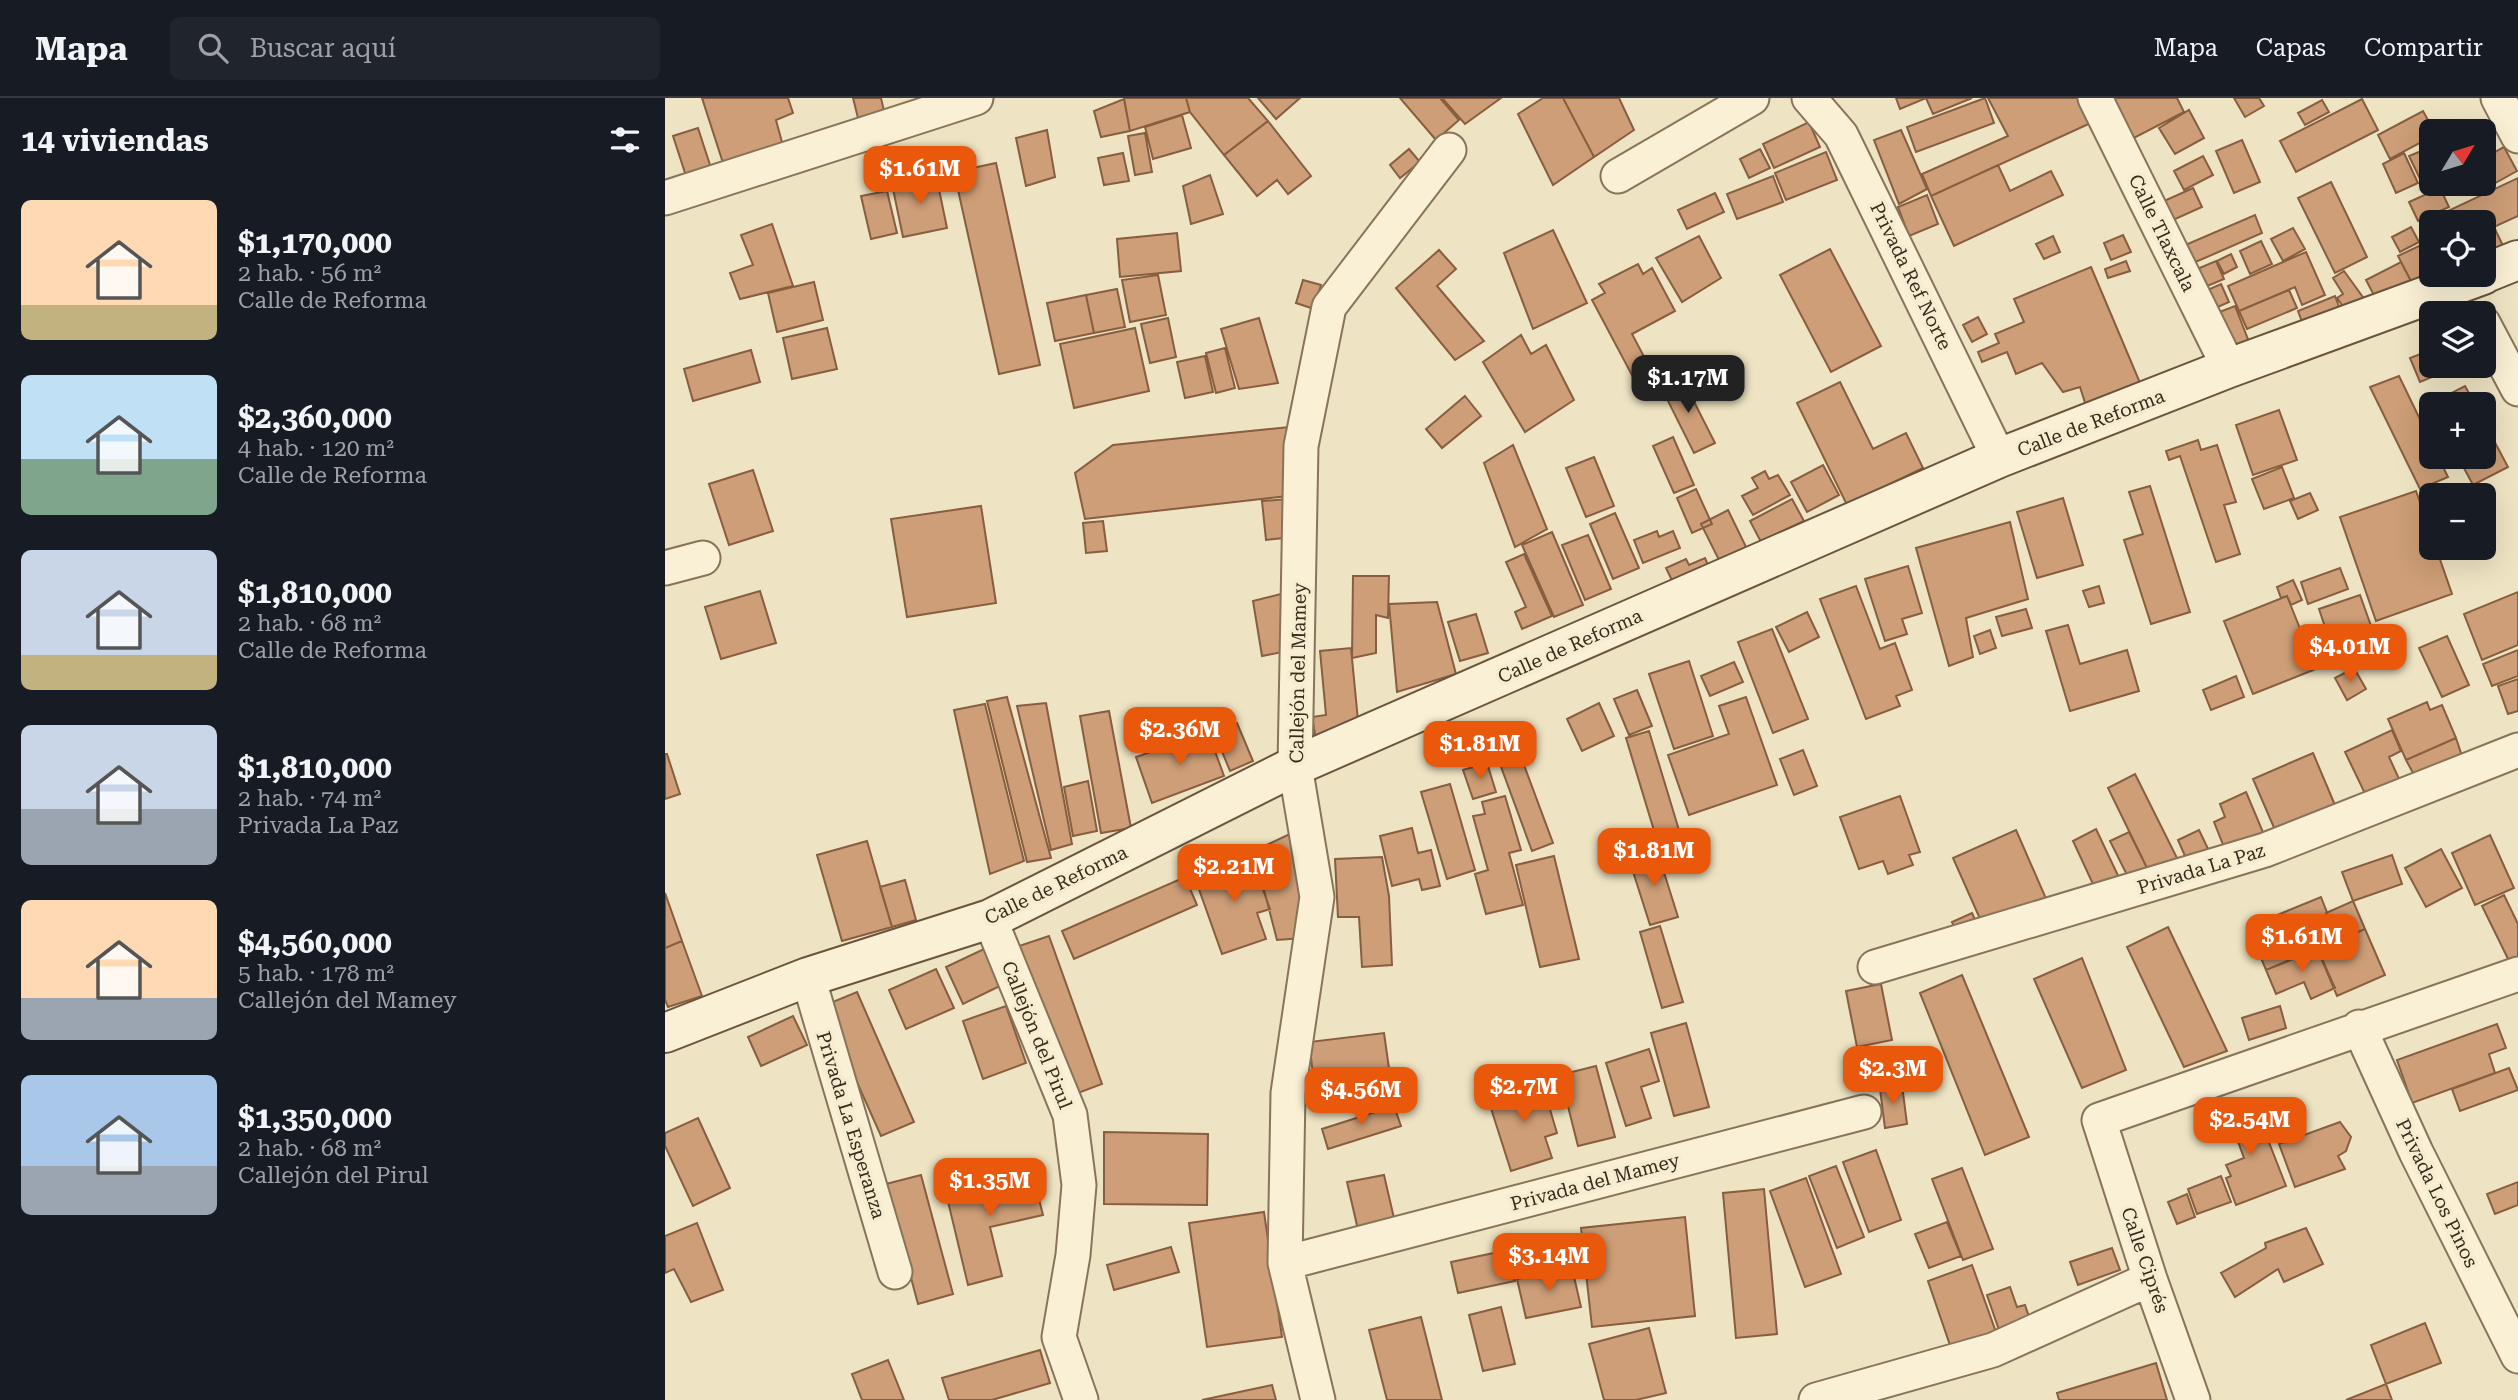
<!DOCTYPE html>
<html lang="es">
<head>
<meta charset="utf-8">
<style>
  :root { --surface:#171b24; --page:#20242c; --text:#f1f3f6; --muted:#9ea1a6; --line:#363941; --accent:#ea580c }
  body { margin:0; font-family:"Roboto Serif",serif; background:var(--page); color:var(--text); height:100vh; display:flex; flex-direction:column; font-size:26px; white-space:nowrap }
  * { box-sizing:border-box; margin:0 }
  p { font-size:23px; color:var(--muted) }
  .icon { flex:none; width:38px; height:38px; fill:none; stroke:currentColor; stroke-width:2; stroke-linecap:round; stroke-linejoin:round }
  .map { position:relative; flex:1; overflow:hidden }
  .panel { display:flex; flex-direction:column; background:var(--surface); width:665px }
  .panel>* { flex:none }
  .needle { width:46px; rotate:52deg }
  .fabs { position:absolute; left:1754px; top:21px; display:grid; gap:14px }
  .fabs a { display:grid; place-items:center; width:77px; height:77px; border-radius:10px; background:var(--surface); box-shadow:0 7px 28px #0002; font-size:35px }
  .price { position:absolute; translate:-50% -60px; padding:0 16px; border-radius:14px; background:var(--accent); color:#fff; font-size:23px; line-height:46px; filter:drop-shadow(0 2px 4px #0008) }
  .price::after { content:''; position:absolute; left:50%; top:42px; width:21px; height:16px; margin-left:-10px; background:inherit; clip-path:polygon(0 0,100% 0,50% 100%) }
  .price.on { background:#222; color:#fff }
  ul { padding:0; list-style:none }
  li { display:flex; align-items:center; gap:21px; height:175px; padding:0 21px }
  li span { display:grid; place-items:center; flex:none; width:196px; height:140px; border-radius:10px; color:#555 }
  li>.icon { margin-inline-start:auto }
  span .icon { width:84px; height:84px; fill:#fffc; stroke-width:1 }
  li b { font-size:30px }
  h2 { display:flex; justify-content:space-between; align-items:center; height:84px; padding:0 21px; font-size:30px }
  header { display:flex; align-items:center; gap:42px; box-sizing:border-box; height:98px; padding:0 35px; background:var(--surface); border-bottom:2px solid var(--line) }
  header strong { font-size:33px }
  nav { display:flex; gap:38px; margin-inline-start:auto; font-size:24px }
  .search { width:490px; height:63px; background:var(--page); display:flex; align-items:center; gap:18px; box-sizing:border-box; padding:0 24px; border-radius:10px; color:var(--muted); font-size:26px }
  main { display:flex; flex:1; min-height:0 }
  .map>svg:first-child { display:block }
</style>
</head>
<body>
<header>
<strong>Mapa</strong>
<div class="search"><svg class="icon" aria-label="search" viewBox="0 0 24 24"><circle cx="10" cy="10" r="6"/><path d="M15 15l6 6"/></svg>Buscar aquí</div>
<nav><a>Mapa</a><a>Capas</a><a>Compartir</a></nav>
</header>
<main>
<section class="panel">
<h2>14 viviendas<svg class="icon" aria-label="filters" viewBox="0 0 24 24"><path d="M4 7h16M4 17h16"/><circle cx="9" cy="7" r="2"/><circle cx="15" cy="17" r="2"/></svg></h2>
<ul>
<li><span style="background:linear-gradient(#ffd9b3 75%,#c2b280 0)"><svg class="icon" aria-label="home" viewBox="0 0 24 24"><path d="M3 11l9-7 9 7M6 9v11h12V9"/></svg></span><div><b>$1,170,000</b><p>2 hab. · 56 m²</p><p>Calle de Reforma</p></div></li>
<li><span style="background:linear-gradient(#bfe0f5 60%,#7fa58c 0)"><svg class="icon" aria-label="home" viewBox="0 0 24 24"><path d="M3 11l9-7 9 7M6 9v11h12V9"/></svg></span><div><b>$2,360,000</b><p>4 hab. · 120 m²</p><p>Calle de Reforma</p></div></li>
<li><span style="background:linear-gradient(#c9d6e8 75%,#c2b280 0)"><svg class="icon" aria-label="home" viewBox="0 0 24 24"><path d="M3 11l9-7 9 7M6 9v11h12V9"/></svg></span><div><b>$1,810,000</b><p>2 hab. · 68 m²</p><p>Calle de Reforma</p></div></li>
<li><span style="background:linear-gradient(#c9d6e8 60%,#9aa5b1 0)"><svg class="icon" aria-label="home" viewBox="0 0 24 24"><path d="M3 11l9-7 9 7M6 9v11h12V9"/></svg></span><div><b>$1,810,000</b><p>2 hab. · 74 m²</p><p>Privada La Paz</p></div></li>
<li><span style="background:linear-gradient(#ffd9b3 70%,#9aa5b1 0)"><svg class="icon" aria-label="home" viewBox="0 0 24 24"><path d="M3 11l9-7 9 7M6 9v11h12V9"/></svg></span><div><b>$4,560,000</b><p>5 hab. · 178 m²</p><p>Callejón del Mamey</p></div></li>
<li><span style="background:linear-gradient(#a9c7e8 65%,#9aa5b1 0)"><svg class="icon" aria-label="home" viewBox="0 0 24 24"><path d="M3 11l9-7 9 7M6 9v11h12V9"/></svg></span><div><b>$1,350,000</b><p>2 hab. · 68 m²</p><p>Callejón del Pirul</p></div></li>
</ul>
</section>
<div class="map">
<svg width="1853" height="1302" viewBox="0 0 1853 1302">
  <rect width="100%" height="100%" fill="#eee3c2"/>
  <path fill="#cd9e77" stroke="#875e3f" stroke-width="2" d="M37,0H123L128,15L111,22L118,48L59,68Z
    M188,0H216L219,13L193,20Z
    M459,0H521L525,14L465,33Z
    M521,0H583L603,23L559,57L525,14Z
    M593,0H635L611,21Z
    M735,0H775L794,22L771,42Z
    M777,0H836L800,26Z
    M878,0H898L929,59L888,87L853,16Z
    M898,0H954L969,32L929,59Z
    M1231,0H1307L1268,16L1261,0L1235,11Z
    M1320,0L1329,25L1251,54L1242,29Z
    M1323,0H1417L1428,24L1266,98L1257,76L1343,38Z
    M1446,0H1512L1519,14L1467,41Z
    M1569,0H1594L1599,8L1580,19Z
    M459,1L465,33L436,39L429,13Z
    M1697,1L1713,32L1631,74L1615,43Z
    M1657,2L1664,14L1640,27L1633,15Z
    M1524,12L1539,40L1510,56L1494,30Z
    M1758,13L1769,33H1766V39L1725,61L1713,37Z
    M517,17L526,50L488,61L480,29Z
    M603,23L646,78L623,96L612,82L592,98L559,57Z
    M1144,24L1155,49L1109,70L1098,46Z
    M33,30L46,70L21,78L8,38Z
    M382,32L390,79L361,88L351,40Z
    M1236,32L1262,91L1234,106L1209,42Z
    M480,35L487,74L470,77L463,38Z
    M1577,42L1595,84L1569,95L1551,53Z
    M1766,49V81L1757,85L1744,58Z
    M1839,49L1852,73L1816,93L1812,86H1818V61Z
    M744,51L755,64L735,80L725,67Z
    M1095,51L1105,70L1084,80L1075,61Z
    M1161,54L1172,82L1121,102L1110,75Z
    M458,55L464,83L439,87L433,60Z
    M1739,55L1753,85L1731,95L1718,66Z
    M1538,58L1548,77L1519,92L1509,73Z
    M331,65L375,267L334,276L289,74Z
    M1333,67L1345,93L1386,73L1398,97L1289,148L1266,98Z
    M271,77L282,130L238,139L227,86Z
    M545,77L558,116L526,126L518,88Z
    M1108,78L1118,104L1072,121L1062,96Z
    M1853,80V118L1818,134V124H1767L1766,121Z
    M1666,84L1702,159L1670,175L1633,100Z
    M1528,90L1537,109L1508,122L1499,103Z
    M1775,90L1784,109L1753,123L1744,104Z
    M222,93L232,135L206,141L196,98Z
    M1050,95L1059,114L1022,131L1013,112Z
    M1262,97L1273,126L1244,138L1233,109Z
    M1590,117L1597,135L1526,166L1518,148Z
    M107,126L128,188L75,201L65,175L88,167L76,137Z
    M1746,129L1754,144L1735,154L1727,139Z
    M1829,129L1840,152L1818,162V134Z
    M1628,130L1640,151L1618,163L1606,141Z
    M888,132L922,205L868,231L839,155Z
    M512,135L516,173L455,179L452,141Z
    M1458,137L1466,154L1446,162L1439,145Z
    M1034,138L1056,180L1017,204L991,160Z
    M1388,138L1395,154L1379,161L1371,146Z
    M1596,143L1607,166L1585,176L1575,153Z
    M1756,147L1766,167V177L1748,187L1733,158Z
    M1165,151L1216,248L1166,274L1115,177Z
    M774,152L791,171L772,188L819,243L790,262L731,190Z
    M1641,154L1660,197L1637,207L1630,189L1574,213L1563,188Z
    M1566,156L1572,169L1559,176L1552,163Z
    M1461,163L1465,173L1443,180L1440,171Z
    M1551,163L1559,181L1540,189L1532,171Z
    M1736,164L1748,187L1713,205L1701,182Z
    M973,166L978,176L987,170L1010,213L967,236L994,287L977,296L927,202L940,195L934,186Z
    M1426,169L1481,299L1421,308L1415,289L1398,294L1377,265L1351,276L1342,254L1317,264L1313,254L1334,245L1330,236L1359,224L1349,201Z
    M1679,173L1700,202L1682,214L1672,200L1678,196L1668,180Z
    M493,177L501,217L465,224L457,182Z
    M638,182L656,187L649,211L631,205Z
    M149,184L158,222L112,234L103,195Z
    M1556,186L1564,204L1546,212L1538,194Z
    M452,191L460,229L429,235L421,197Z
    M1624,192L1632,210L1582,231L1574,213Z
    M421,197L429,235L390,243L382,205Z
    M1670,198L1678,219L1642,237L1633,213Z
    M1570,208L1588,254L1567,262L1549,216Z
    M1313,219L1322,236L1307,244L1298,227Z
    M503,220L511,259L485,265L476,226Z
    M594,220L613,285L574,291L556,231Z
    M162,230L172,271L127,281L118,240Z
    M470,230L484,293L409,310L395,246Z
    M856,237L866,256L881,247L909,302L860,334L818,264Z
    M560,250L570,290L551,295L541,255Z
    M86,252L95,284L28,303L19,271Z
    M1766,252V268H1782L1784,272L1755,284L1745,260Z
    M540,258L548,294L520,300L512,264Z
    M1016,278L1050,345L1029,355L996,289Z
    M1734,278L1766,344V359H1773L1783,379L1755,391L1705,289Z
    M1175,284L1208,351L1241,335L1258,370L1182,407L1132,305Z
    M1800,288L1810,306L1766,307L1765,306Z
    M800,298L816,318L777,350L761,331Z
    M1614,312L1632,362L1588,377L1571,327Z
    M1818,322L1843,369L1808,387L1793,359H1818Z
    M634,328L632,397L420,421L410,375L448,347Z
    M1008,339L1029,387L1009,395L988,348Z
    M1533,342L1536,352L1552,347L1571,404L1559,407L1575,456L1551,464L1515,358L1504,362L1501,353Z
    M848,347L882,431L850,449L819,365Z
    M929,359L949,408L921,419L901,370Z
    M1158,367L1174,397L1142,414L1126,384Z
    M1617,369L1629,400L1599,411L1587,381Z
    M88,372L108,433L64,447L44,386Z
    M1100,373L1104,381L1113,377L1125,397L1088,417L1077,398L1093,390L1087,380Z
    M1485,388L1525,514L1486,526L1459,442L1478,436L1464,394Z
    M1031,391L1047,426L1027,435L1012,400Z
    M1751,393L1766,435V450H1771L1787,496L1711,523L1675,419Z
    M1645,395L1653,412L1633,421L1625,403Z
    M1398,400L1418,467L1372,480L1352,414Z
    M623,401L627,439L601,442L597,403Z
    M1127,401L1139,423L1096,444L1085,423Z
    M316,408L331,505L242,519L226,421Z
    M1063,412L1083,453L1056,466L1036,426Z
    M950,415L974,470L948,481L925,426Z
    M438,423L442,453L421,455L418,425Z
    M1345,424L1363,501L1301,520L1308,559L1284,568L1251,450Z
    M992,433L994,439L1008,433L1015,450L978,465L969,442Z
    M887,434L918,507L889,519L857,447Z
    M923,437L946,491L920,502L897,447Z
    M859,456L887,518L857,531L850,514L861,509L841,464Z
    M1040,460L1048,479L1013,495L1001,470L1021,461L1024,467Z
    M1243,468L1257,515L1237,521L1242,536L1220,543L1200,481Z
    M1675,470L1683,491L1643,506L1636,484Z
    M688,478H724L723,520L711,517V555L687,560Z
    M1628,482L1637,502L1626,507L1622,498L1616,500L1612,489Z
    M1191,488L1215,551L1230,545L1247,592L1231,598L1235,608L1201,621L1155,501Z
    M1434,488L1439,505L1424,509L1418,493Z
    M95,493L111,545L56,561L40,509Z
    M1853,494V547L1817,562L1799,516Z
    M620,495L627,552L597,558L588,503Z
    M1695,497L1715,553L1684,564L1674,537L1664,541L1654,511Z
    M1622,498L1651,571L1588,596L1559,523Z
    M772,504L791,576L732,594L724,506Z
    M1361,511L1367,530L1337,538L1331,519Z
    M1142,514L1154,539L1124,554L1111,529Z
    M811,516L823,555L795,563L783,524Z
    M1403,527L1415,566L1462,552L1474,593L1405,613L1381,533Z
    M1107,531L1143,621L1108,635L1073,544Z
    M1325,532L1331,550L1315,556L1309,538Z
    M1782,538L1804,587L1777,599L1754,550Z
    M686,550L694,633L651,642L647,619L661,617L655,553Z
    M1853,552V578L1827,588L1818,566Z
    M1024,563L1048,638L1009,651L984,576Z
    M1069,564L1078,584L1045,598L1036,578Z
    M1689,570L1701,591L1682,602L1670,580Z
    M1571,578L1579,599L1546,612L1538,592Z
    M1853,581V613L1843,616L1833,588Z
    M972,592L987,628L964,637L949,601Z
    M342,599L386,760L362,764L322,603Z
    M1081,599L1112,687L1024,717L1003,657L1064,636L1054,608Z
    M1762,604L1765,612L1777,607L1791,640L1741,662L1723,621Z
    M381,605L407,746L386,752L352,608Z
    M934,605L949,638L917,653L902,621Z
    M320,606L359,763L325,776L289,612Z
    M444,613L466,730L436,735L415,618Z
    M572,625L588,663L565,673L549,634Z
    M1727,632L1736,653L1724,659L1740,694L1706,708L1680,654Z
    M984,633L1020,752L997,759L961,640Z
    M543,634L559,678L487,705L471,659Z
    M1791,640L1800,667L1753,684L1741,662Z
    M853,651L888,745L867,753L832,658Z
    M1138,652L1152,688L1129,697L1115,661Z
    M1648,655L1675,719L1613,739L1588,681Z
    M0,656H2L15,696L0,701Z
    M822,665L831,694L808,701L798,672Z
    M1470,676L1517,770L1483,772L1443,690Z
    M423,683L432,733L408,738L399,689Z
    M785,686L810,772L782,781L756,694Z
    M1581,694L1603,746L1559,749L1549,724L1560,719L1555,706Z
    M840,698L856,752L844,755L858,807L821,816L810,776L823,772L808,718L820,716L817,704Z
    M1235,698L1255,754L1244,757L1248,767L1223,776L1218,763L1194,771L1175,719Z
    M747,730L753,755L766,752L775,788L757,792L754,781L727,788L715,738Z
    M1431,731L1457,786L1433,797L1408,743Z
    M1351,732L1386,812L1320,832L1288,760Z
    M1534,732L1545,755L1523,765L1513,742Z
    M631,733L638,840L612,842L589,753Z
    M1464,734L1483,772L1464,781L1445,743Z
    M1825,737L1849,790L1810,807L1787,755Z
    M202,743L227,829L177,843L152,757Z
    M1776,751L1797,790L1761,809L1740,770Z
    M992,752L1013,819L985,827L964,761Z
    M1727,757L1737,786L1688,803L1677,774Z
    M889,758L914,861L875,869L851,767Z
    M586,759L605,811L592,815L601,841L557,856L530,780Z
    M717,759L724,798L727,867L697,869L694,819H673L670,761Z
    M520,779L532,807L409,861L397,833Z
    M240,782L251,822L227,829L215,789Z
    M0,795L17,843L0,850Z
    M1839,797L1853,826V872L1849,873L1817,808Z
    M1656,799L1673,843L1601,872L1583,829Z
    M1688,803L1700,831L1673,843L1661,815Z
    M1307,815L1314,830L1294,840L1287,824Z
    M995,828L1018,904L997,910L975,834Z
    M1503,829L1562,953L1519,969L1462,849Z
    M1700,831L1720,877L1672,898L1652,850Z
    M384,838L437,986L405,998L351,849Z
    M17,843L37,898L3,909L0,902V850Z
    M321,850L339,886L298,906L281,869Z
    M1652,850L1670,890L1646,901L1639,884L1611,896L1601,872Z
    M1417,860L1461,972L1417,990L1369,881Z
    M271,871L289,910L241,931L224,892Z
    M1297,877L1364,1039L1320,1057L1255,895Z
    M1216,886L1227,942L1192,949L1181,893Z
    M192,894L249,1024L216,1038L158,908Z
    M341,908L361,965L318,981L298,923Z
    M1615,908L1621,930L1584,942L1577,920Z
    M128,918L142,947L96,968L83,939Z
    M1021,925L1044,1009L1009,1018L986,935Z
    M1832,926L1841,950L1824,956L1830,975L1747,1005L1732,962Z
    M719,935L728,999L652,1008L644,944Z
    M984,951L994,983L976,989L986,1020L961,1028L941,965Z
    M931,968L950,1039L913,1048L895,977Z
    M1844,970L1853,992L1795,1013L1787,991Z
    M876,981L892,1035L880,1039L887,1060L846,1073L822,998Z
    M1237,987L1242,1026L1220,1030L1215,991Z
    M1589,1006L1621,1088L1571,1107L1561,1080L1566,1078L1561,1067L1579,1060L1568,1030L1552,1036L1547,1022Z
    M729,1008L736,1028L663,1051L657,1031Z
    M33,1020L65,1090L28,1108L0,1048V1035Z
    M1675,1024L1686,1039L1681,1053L1673,1058L1680,1071L1630,1089L1614,1046Z
    M439,1034L543,1036L542,1107L439,1106Z
    M1211,1052L1236,1122L1204,1134L1178,1064Z
    M1171,1068L1199,1139L1172,1150L1144,1078Z
    M366,1070L378,1117L325,1129L337,1178L303,1187L280,1091Z
    M1297,1070L1328,1151L1298,1162L1267,1081Z
    M256,1077L288,1196L253,1206L221,1086Z
    M719,1077L731,1129L694,1136L682,1084Z
    M1556,1078L1566,1104L1532,1116L1523,1091Z
    M1141,1080L1176,1176L1140,1189L1105,1093Z
    M1853,1084V1107L1830,1116L1822,1096Z
    M1099,1091L1112,1236L1071,1240L1058,1095Z
    M1522,1096L1530,1119L1512,1126L1503,1104Z
    M599,1114L617,1239L542,1249L524,1125Z
    M1020,1119L1030,1218L927,1229L916,1130Z
    M1282,1124L1296,1158L1264,1170L1250,1136Z
    M32,1125L58,1192L26,1204L9,1171L0,1175V1138Z
    M1641,1130L1658,1166L1619,1184L1613,1171L1570,1199L1556,1175L1601,1150L1600,1145Z
    M506,1149L514,1174L449,1192L442,1167Z
    M1447,1150L1455,1172L1413,1187L1405,1164Z
    M843,1152L850,1183L793,1195L786,1164Z
    M1307,1167L1332,1237L1287,1253L1263,1183Z
    M907,1170L916,1209L861,1220L852,1181Z
    M1345,1189L1352,1209L1360,1207L1366,1225L1335,1235L1322,1197Z
    M836,1209L850,1266L818,1273L804,1217Z
    M756,1219L777,1302H722L704,1232Z
    M1760,1225L1776,1265L1721,1286L1706,1247Z
    M984,1230L1001,1295L971,1302H939L924,1246Z
    M375,1252L385,1285L327,1302H284L277,1280Z
    M223,1262L239,1302H197L187,1276Z
    M1491,1265L1502,1302H1394L1392,1295Z
    M1721,1286L1727,1302H1681Z
    M607,1287L611,1302H537Z"/>
  <g fill="none" stroke-linecap="round" stroke-linejoin="round">
    <g stroke="#887459" stroke-width="37">
      <path id="street" d="M1144,0L1176,37L1334,360
        M1430,0L1564,270
        M1833,0L1853,38
        M953,78L1087,0
        M0,100L311,0
        M1818,225L1853,291
        M0,470L38,460
        M325,821L405,1017L414,1087L408,1157L394,1239L416,1302
        M1210,869L1600,752L1853,652
        M143,879L230,1174
        M1694,929L1751,1054L1853,1258
        M620,1165L1199,1014
        M653,1302L620,1165L623,995L652,799L630,668L636,348L664,209L784,52
        M1151,1302L1328,1252L1485,1181
        M1528,1302L1485,1181L1434,1022L1853,876"/>
    </g>
    <g stroke="#6a553c" stroke-width="42">
      <path id="secondary" d="M1818,176L1853,162
        M0,935L143,879L325,821L630,668L1334,360L1564,270L1818,177"/>
    </g>
    <use href="#street" stroke="#f9f0d5" stroke-width="33"/>
    <use href="#secondary" stroke="#f9f0d5" stroke-width="38"/>
  </g>
  <g text-anchor="middle" dominant-baseline="central" stroke-width="7" stroke-linejoin="round" paint-order="stroke">
    <g font-size="19" fill="#382b1d" stroke="#f6edd1">
      <text transform="translate(1497 135) rotate(64)">Calle Tlaxcala</text>
      <text transform="translate(1246 178) rotate(64)">Privada Ref Norte</text>
      <text transform="translate(1426 325) rotate(-21)">Calle de Reforma</text>
      <text transform="translate(905 548) rotate(-24)">Calle de Reforma</text>
      <text transform="translate(633 575) rotate(-89)">Callejón del Mamey</text>
      <text transform="translate(1536 771) rotate(-17)">Privada La Paz</text>
      <text transform="translate(391 787) rotate(-26)">Calle de Reforma</text>
      <text transform="translate(372 937) rotate(68)">Callejón del Pirul</text>
      <text transform="translate(186 1027) rotate(73)">Privada La Esperanza</text>
      <text transform="translate(930 1084) rotate(-15)">Privada del Mamey</text>
      <text transform="translate(1772 1095) rotate(64)">Privada Los Pinos</text>
      <text transform="translate(1480 1162) rotate(71)">Calle Ciprés</text>
    </g>
  </g>
</svg>
<div class="fabs">
<a><svg class="needle" viewBox="-14 -14 28 28"><path d="M0-13l5 13h-10z" fill="#e53935"/><path d="M0 13l5-13h-10z" fill="#9ea1a6"/></svg></a>
<a><svg class="icon" aria-label="locate" viewBox="0 0 24 24"><circle cx="12" cy="12" r="6"/><path d="M12 2v4M12 18v4M2 12h4M18 12h4"/></svg></a>
<a><svg class="icon" aria-label="layers" viewBox="0 0 24 24"><path d="M12 4l9 5-9 5-9-5zM3 14l9 5 9-5"/></svg></a>
<a>+</a>
<a>−</a>
</div>
<b class="price" style="left:255px;top:108px">$1.61M</b>
<b class="price on" style="left:1023px;top:317px">$1.17M</b>
<b class="price" style="left:1685px;top:586px">$4.01M</b>
<b class="price" style="left:515px;top:669px">$2.36M</b>
<b class="price" style="left:815px;top:683px">$1.81M</b>
<b class="price" style="left:989px;top:790px">$1.81M</b>
<b class="price" style="left:569px;top:806px">$2.21M</b>
<b class="price" style="left:1637px;top:876px">$1.61M</b>
<b class="price" style="left:1228px;top:1008px">$2.3M</b>
<b class="price" style="left:859px;top:1026px">$2.7M</b>
<b class="price" style="left:696px;top:1029px">$4.56M</b>
<b class="price" style="left:1585px;top:1059px">$2.54M</b>
<b class="price" style="left:325px;top:1120px">$1.35M</b>
<b class="price" style="left:884px;top:1195px">$3.14M</b>
</div>
</main>
</body>
</html>
